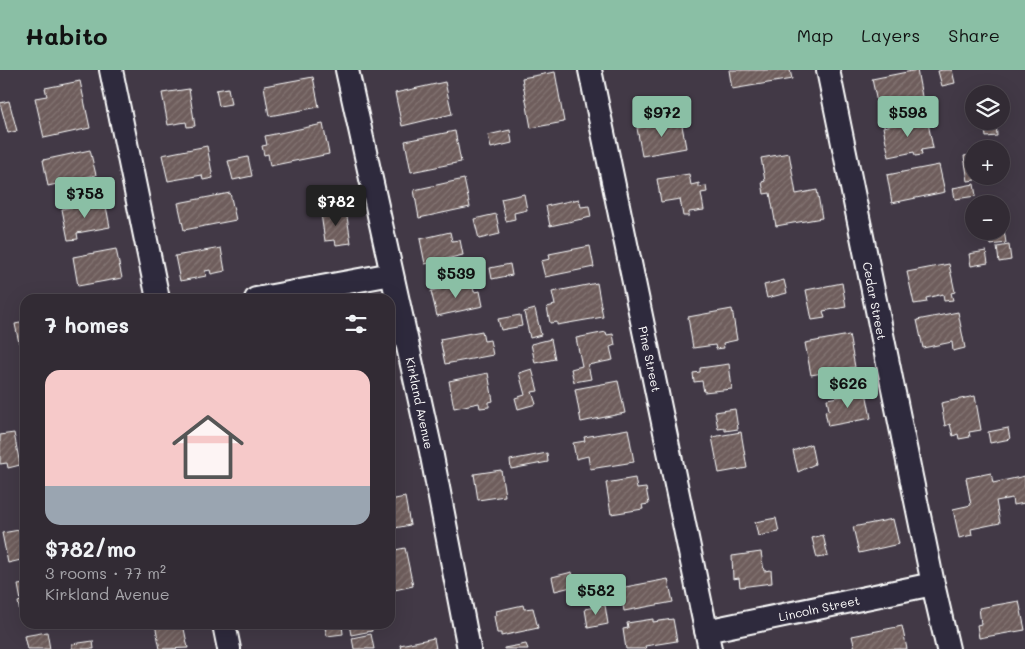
<!DOCTYPE html>
<html lang="en">
<head>
<meta charset="utf-8">
<style>
  :root { --surface:#322b34; --page:#3d3740; --text:#f1f3f6; --muted:#a8a7ac; --line:#4d474f; --accent:#8abfa5 }
  body { margin:0; font-family:Mali,sans-serif; background:var(--page); color:var(--text); height:100vh; display:flex; flex-direction:column; font-size:19px; white-space:nowrap }
  * { box-sizing:border-box; margin:0 }
  p { font-size:16px; color:var(--muted) }
  .icon { flex:none; width:28px; height:28px; fill:none; stroke:currentColor; stroke-width:2; stroke-linecap:round; stroke-linejoin:round }
  .map { position:relative; flex:1; overflow:hidden }
  .details { position:absolute; left:20px; top:224px; width:375px; height:335px; display:flex; flex-direction:column; background:var(--surface); border-radius:15px; box-shadow:0 5px 20px #0002,0 0 0 1px var(--line) }
  .details>* { flex:none }
  .buttons { position:absolute; left:965px; top:15px; display:grid; gap:10px }
  .buttons a { display:grid; place-items:center; width:45px; height:45px; border-radius:50%; background:var(--surface); box-shadow:0 5px 20px #0002,0 0 0 1px var(--line); font-size:25px }
  .price { position:absolute; translate:-50% -42px; padding:0 11px; border-radius:5px; background:var(--accent); color:#111; font-size:16px; line-height:32px; filter:drop-shadow(0 1px 2px #0008) }
  .price::after { content:''; position:absolute; left:50%; top:30px; width:15px; height:11px; margin-left:-8px; background:inherit; clip-path:polygon(0 0,100% 0,50% 100%) }
  .price.active { background:#222; color:#fff }
  ul { padding:0; list-style:none }
  li { display:grid; align-content:center; gap:10px; height:265px; padding:0 25px }
  li+li { border-top:1px solid var(--line) }
  li span { display:grid; place-items:center; height:155px; border-radius:15px; color:#555 }
  li>.icon { margin-inline-start:auto }
  span .icon { width:90px; height:90px; fill:#fffc; stroke-width:1 }
  li b { font-size:21px }
  h2 { display:flex; justify-content:space-between; align-items:center; height:60px; padding:0 25px; font-size:21px }
  header { display:flex; align-items:center; gap:30px; box-sizing:border-box; height:70px; padding:0 25px; background:var(--accent); color:#111 }
  header strong { font-size:24px }
  nav { display:flex; gap:28px; margin-inline-start:auto; font-size:18px }
  .map>svg:first-child { display:block }
</style>
</head>
<body>
<header>
<strong>Habito</strong>
<nav><a>Map</a><a>Layers</a><a>Share</a></nav>
</header>
<div class="map">
<svg width="1025" height="579" viewBox="0 0 1025 579">
  <defs>
    <pattern id="building-hatch" width="6" height="6" patternUnits="userSpaceOnUse" patternTransform="scale(1.25)"><rect width="6" height="6" fill="#6e5d5b"/><path d="M-1 1l2-2M0 6l6-6M5 7l2-2" fill="none" stroke="#847574"/></pattern>
  </defs>
  <rect width="100%" height="100%" fill="#423946"/>
  <filter id="ink" filterUnits="userSpaceOnUse"><feTurbulence type="fractalNoise" baseFrequency=".02" numOctaves="2"/><feDisplacementMap in="SourceGraphic" scale="10" xChannelSelector="R" yChannelSelector="G"/><feConvolveMatrix kernelMatrix="1 2 1 2 8 2 1 2 1" color-interpolation-filters="sRGB"/></filter>
  <g filter="url(#ink)">
    <path fill="url(#building-hatch)" stroke="#fff" d="M729,0H790L792,9L732,19Z
      M917,0L923,32L913,35V38L906,40L905,37L879,42L872,9Z
      M943,0H952L955,13L942,16L938,1Z
      M555,2L564,52L531,58L522,8Z
      M313,7L319,37L269,46L264,16Z
      M80,11L90,58L44,68L35,28L47,26L45,18Z
      M445,12L452,44L402,56L395,23Z
      M228,18L231,34L219,36L216,20Z
      M189,19L195,56L187,57L186,52L168,55L162,23Z
      M9,31L17,61L8,63L0,33Z
      M927,48L933,78L921,80L922,85L915,86L914,82L889,87L883,57Z
      M681,50L686,78L642,86L637,58Z
      M984,51H996L997,66L986,67Z
      M323,54L329,84L270,96L268,84L264,85L262,76L267,75L265,66Z
      M510,60L512,73L491,78L488,65Z
      M455,61L461,92L411,102L405,71Z
      M207,76L213,108L203,110L202,105L168,111L162,85Z
      M90,80L96,105L48,116L43,90Z
      M789,83L796,124L817,120L822,148L776,156L770,123L764,124L762,112L765,111L761,88Z
      M971,85L975,110L968,111L964,86Z
      M248,87L252,106L233,110L228,91Z
      M939,95L945,122L892,133L887,105Z
      M689,104L691,115L699,113V117L706,116L707,122L701,123L704,140L689,142V146H683L680,129L661,132L657,109Z
      M464,109L470,137L419,148L414,120Z
      M974,114L976,126L955,129L953,118Z
      M230,123L236,150L184,160L178,133Z
      M524,124L527,140L514,143L515,149L506,151L501,129Z
      M579,129L581,137L589,136L591,147L550,156L546,136Z
      M105,131L110,157L77,163L78,169L68,170L62,139Z
      M346,140L351,173L336,175L335,170L325,171L321,144Z
      M496,144L500,164L479,169L474,149Z
      M1004,160L1006,173L991,175L989,162Z
      M450,162L452,171L460,170L463,185L425,194L420,169Z
      M1009,175L1011,190L999,192L997,177Z
      M590,176L594,197L545,207L541,191L550,189L549,184Z
      M221,178L225,201L211,204L210,200L205,201L206,206L180,211L175,186Z
      M116,179L122,208L78,216L73,187Z
      M986,181L988,193L971,196L969,184Z
      M510,194L512,205L492,209L490,198Z
      M949,194L955,222L951,223L953,230L944,231L943,224L926,228L927,232L914,234L907,202Z
      M784,210L787,223L767,228L764,215Z
      M472,212L474,222L480,221L483,236L437,246L431,221Z
      M597,213L603,247L557,255V252L550,253L547,237L555,235L552,222Z
      M842,213L846,237L823,241L825,248L812,250L806,220Z
      M535,239L541,265L530,268L524,242Z
      M732,239L737,270L723,273L724,278L716,279L715,275L693,278L688,247Z
      M958,242L965,278L953,281L952,272L923,278L917,250Z
      M520,245L522,256L501,260L498,249Z
      M25,252V272L19,273L15,254Z
      M482,261L484,271L490,270L493,285L445,294L440,269Z
      M606,262L607,265L613,264L615,275L610,277L613,290L588,295L591,309L574,312L571,299L582,296L576,268Z
      M849,265L855,297L811,305L805,273Z
      M551,269L555,289L535,293L531,274Z
      M729,294L732,319L704,322L702,311L694,312L693,303L700,302V298Z
      M532,299L538,321L532,322L536,334L518,339L515,328L525,325L519,303Z
      M488,303L493,331L489,332V337L480,338L479,333L454,338L449,311Z
      M618,311L625,343L581,352L575,319Z
      M866,322L871,348L828,356L825,341L829,340L827,329Z
      M975,326L981,360L969,362L970,367L959,369L958,364L953,366L950,354L945,356L941,333Z
      M735,339L738,359L725,361V358L718,359L715,342Z
      M1008,358L1010,369L990,373L988,362Z
      M628,359L634,392L590,399L588,386L576,389L573,373L585,371L584,367Z
      M741,362L747,398L719,403L712,367Z
      M14,363L20,395L8,398L7,393L0,394V365Z
      M811,374L815,394L798,402L793,381Z
      M547,383L548,392L511,399L510,390Z
      M501,400L505,426L478,430L474,404Z
      M991,403L993,413L1025,406V433L1013,435L1012,428L996,431L1000,453L971,459L972,465L959,468L953,439L971,435L966,408Z
      M635,408L637,419L646,418L649,434L642,435L643,439L611,444L606,413Z
      M405,427L410,455L390,459V430Z
      M776,448L779,462L758,466L755,452Z
      M893,449L899,474L859,483L853,457Z
      M25,459V489L8,493L2,463Z
      M823,465L828,486L817,488L812,468Z
      M405,478L413,516L390,521V481Z
      M761,482L764,501L771,500L772,513L740,517L739,508L733,509L732,486Z
      M572,502L575,516L555,521L552,507Z
      M668,509L673,532L624,541L620,518Z
      M25,514V546L21,547L18,532L21,531L18,515Z
      M1019,531L1025,560L979,568L977,555L981,554L979,538Z
      M523,535L524,539L533,538L538,558L501,566V563H497L494,546L497,545L496,541Z
      M605,535L608,554L588,558L585,539Z
      M653,549V552L673,549L677,571L645,576L646,579H626L623,559L628,558L627,553Z
      M155,554H183L188,578L160,579Z
      M349,554H371L372,561L351,565Z
      M342,555L343,564L327,566L325,558Z
      M902,556L907,579H855L852,566Z
      M47,562L50,579H27L24,566Z
      M371,564L374,579H354L352,568Z
      M434,568L436,579H401L400,575Z
      M93,571L94,579H72V574Z
      M526,574L528,579H504V578Z"/>
    <g fill="none" stroke-linecap="round" stroke-linejoin="round">
      <g stroke="#fff" stroke-width="26">
        <path id="minor" d="M111,0L158,229
          M347,0L431,381L469,579
          M590,0L710,579
          M828,0L933,514L948,579
          M256,229L392,204
          M224,554L229,579
          M706,561L933,514"/>
      </g>
      <use href="#minor" stroke="#2f2a3d" stroke-width="22"/>
    </g>
  </g>
  <g text-anchor="middle" dominant-baseline="central" stroke-width="4" stroke-linejoin="round" paint-order="stroke">
    <g font-size="12" fill="#fff" stroke="#2f2a3d">
      <text transform="translate(875 231) rotate(79)">Cedar Street</text>
      <text transform="translate(650 289) rotate(78)">Pine Street</text>
      <text transform="translate(420 333) rotate(78)">Kirkland Avenue</text>
      <text transform="translate(819 538) rotate(-12)">Lincoln Street</text>
    </g>
  </g>
</svg>
<div class="buttons">
<a><svg class="icon" aria-label="layers" viewBox="0 0 24 24"><path d="M12 4l9 5-9 5-9-5zM3 14l9 5 9-5"/></svg></a>
<a>+</a>
<a>−</a>
</div>
<b class="price" style="left:662px;top:68px">$972</b>
<b class="price" style="left:908px;top:68px">$598</b>
<b class="price" style="left:85px;top:149px">$758</b>
<b class="price active" style="left:336px;top:157px">$782</b>
<b class="price" style="left:456px;top:229px">$539</b>
<b class="price" style="left:848px;top:339px">$626</b>
<b class="price" style="left:596px;top:546px">$582</b>
<section class="details">
<h2>7 homes<svg class="icon" aria-label="filters" viewBox="0 0 24 24"><path d="M4 7h16M4 17h16"/><circle cx="9" cy="7" r="2"/><circle cx="15" cy="17" r="2"/></svg></h2>
<ul>
<li><span style="background:linear-gradient(#f6c9c9 75%,#9aa5b1 0)"><svg class="icon" aria-label="home" viewBox="0 0 24 24"><path d="M3 11l9-7 9 7M6 9v11h12V9"/></svg></span><div><b>$782/mo</b><p>3 rooms · 77 m²</p><p>Kirkland Avenue</p></div></li>
</ul>
</section>
</div>
</body>
</html>
